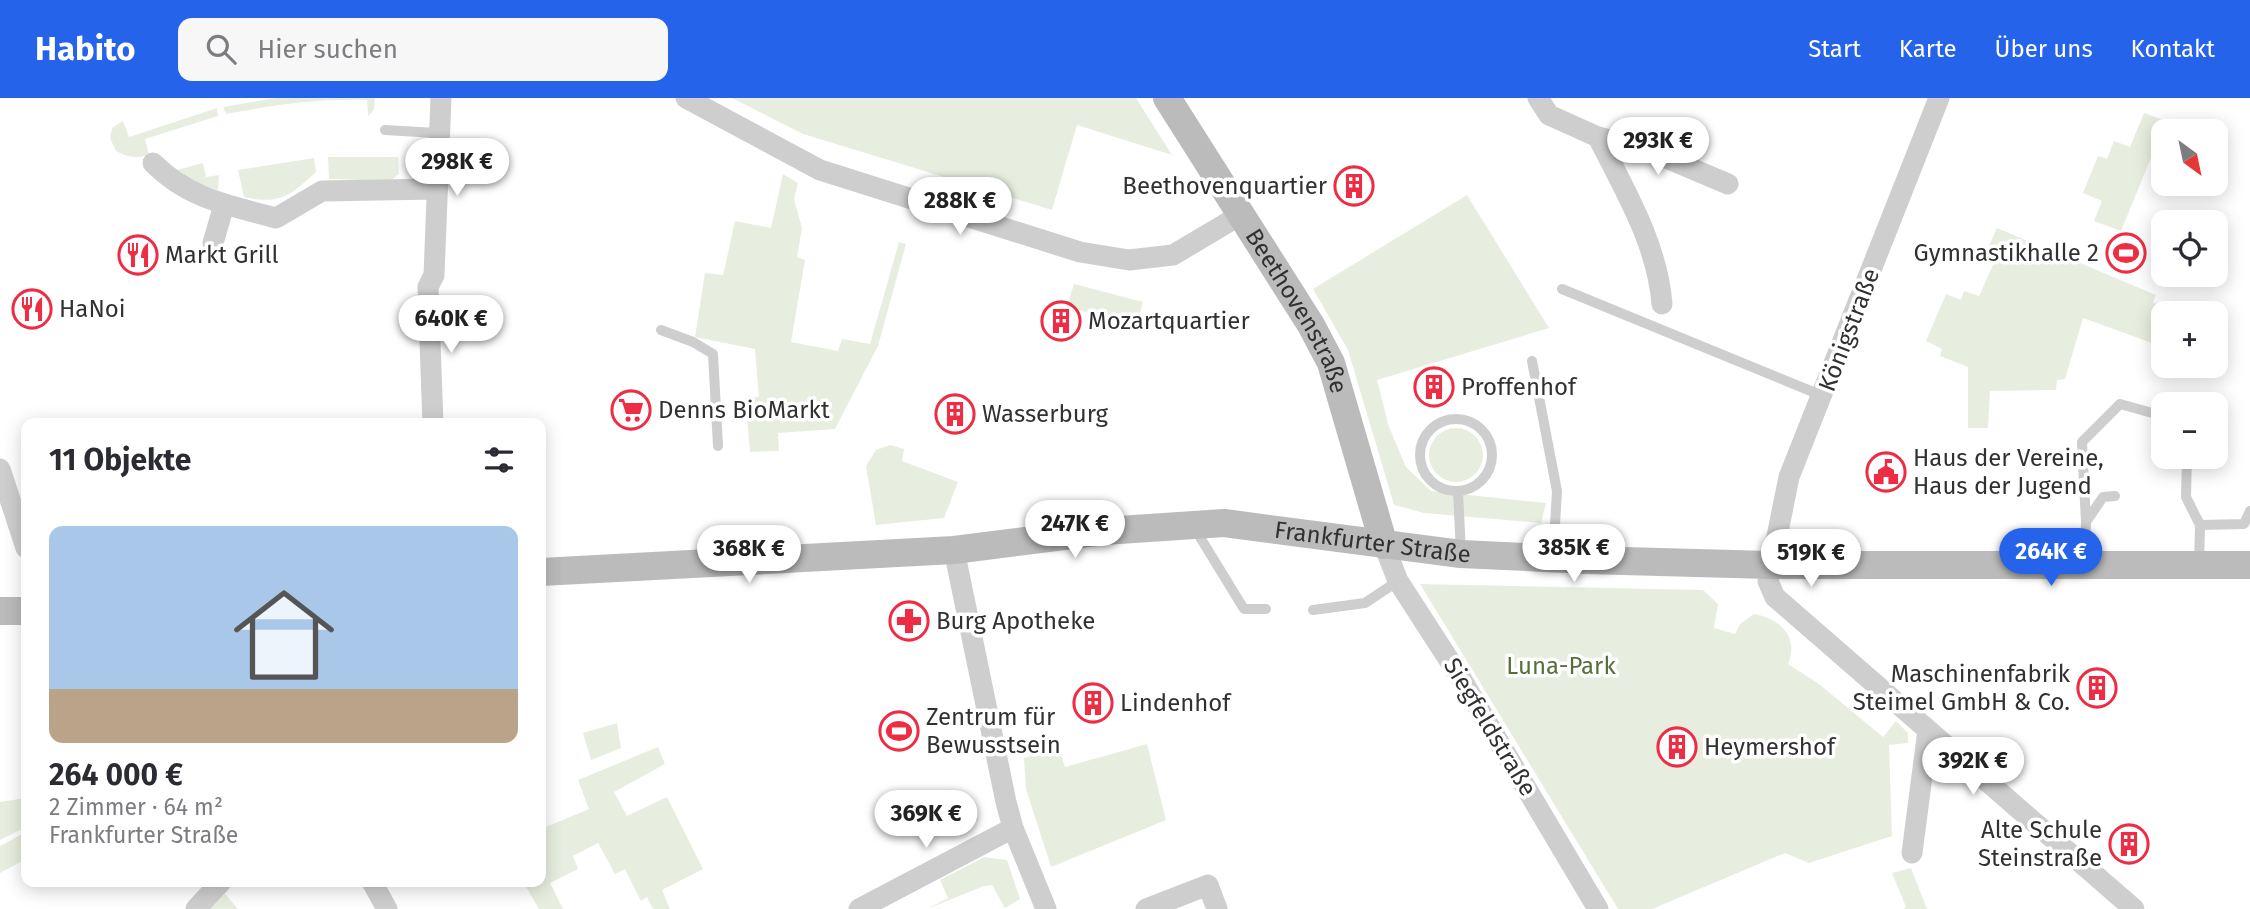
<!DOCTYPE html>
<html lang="de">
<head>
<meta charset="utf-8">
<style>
  :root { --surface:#fff; --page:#f7f7f7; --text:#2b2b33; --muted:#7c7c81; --line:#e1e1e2; --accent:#2563eb }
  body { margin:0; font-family:"Fira Sans",sans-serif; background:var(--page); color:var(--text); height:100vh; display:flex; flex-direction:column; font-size:26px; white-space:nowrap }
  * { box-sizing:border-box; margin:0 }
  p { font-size:23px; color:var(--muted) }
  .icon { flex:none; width:38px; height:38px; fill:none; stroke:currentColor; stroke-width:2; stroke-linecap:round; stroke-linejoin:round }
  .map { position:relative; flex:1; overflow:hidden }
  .panel { position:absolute; left:21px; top:320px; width:525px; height:469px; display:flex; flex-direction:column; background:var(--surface); border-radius:14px; box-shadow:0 4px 18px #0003 }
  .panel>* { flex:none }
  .needle { width:46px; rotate:147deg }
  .fabs { position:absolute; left:2151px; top:21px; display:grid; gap:14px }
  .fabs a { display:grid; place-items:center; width:77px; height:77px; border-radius:14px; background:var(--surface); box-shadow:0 4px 18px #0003; font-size:35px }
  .price { position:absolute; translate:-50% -60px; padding:0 16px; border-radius:24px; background:#fff; color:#222; font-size:23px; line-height:46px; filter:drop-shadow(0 2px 4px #0008) }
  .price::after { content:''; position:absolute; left:50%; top:42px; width:21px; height:16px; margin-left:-10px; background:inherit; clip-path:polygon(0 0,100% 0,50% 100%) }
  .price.on { background:var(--accent); color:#fff }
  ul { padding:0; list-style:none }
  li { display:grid; align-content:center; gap:14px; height:371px; padding:0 28px }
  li+li { border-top:2px solid var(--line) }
  li span { display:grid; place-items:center; height:217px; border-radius:14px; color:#555 }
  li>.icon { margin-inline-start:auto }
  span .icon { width:126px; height:126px; fill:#fffc; stroke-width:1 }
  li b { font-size:30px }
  h2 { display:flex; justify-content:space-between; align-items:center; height:84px; padding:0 28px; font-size:30px }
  header { display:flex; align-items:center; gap:42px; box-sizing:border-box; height:98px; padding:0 35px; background:var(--accent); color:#fff }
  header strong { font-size:33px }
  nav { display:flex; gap:38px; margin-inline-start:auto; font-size:24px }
  .search { width:490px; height:63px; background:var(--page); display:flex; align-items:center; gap:18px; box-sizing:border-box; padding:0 24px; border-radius:14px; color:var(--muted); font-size:26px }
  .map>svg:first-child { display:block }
</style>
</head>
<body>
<header>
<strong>Habito</strong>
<div class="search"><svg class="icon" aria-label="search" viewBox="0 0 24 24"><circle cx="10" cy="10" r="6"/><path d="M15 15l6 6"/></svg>Hier suchen</div>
<nav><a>Start</a><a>Karte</a><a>Über uns</a><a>Kontakt</a></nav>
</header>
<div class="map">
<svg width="2250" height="811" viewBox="0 0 2250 811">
  <rect width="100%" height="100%" fill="#fff"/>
  <path fill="#e8eedf" d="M275,0H375L374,12L368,18L367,2C319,0 274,7 226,16L223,9Z
    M732,0H1136L1172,57L1077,27L1052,112L803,36Z
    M217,10L218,18L145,41L149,57C136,60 129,60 116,53L110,40L112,30L123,23L129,39Z
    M2144,15L2166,23L2121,133L2094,123L2102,103L2083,95L2098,58L2107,61L2114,43L2130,49Z
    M328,59H398L399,76L390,83L329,81Z
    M314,60L316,74C290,98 280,107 244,99L238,72Z
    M203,65L206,79L219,77L218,92L180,82L177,72Z
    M783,76L798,85L794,101L802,130L797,159L805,162L791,244L838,253L842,241L870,246L899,144L906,146L878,248L835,331L778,335L779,353L750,354L745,300L759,299L755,251L695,239L705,175L723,177L735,123L771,130Z
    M1467,97L1549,230L1377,282L1389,329L1406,369L1431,393L1546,405L1541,425L1424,415L1394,407L1348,252L1313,191Z
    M1997,130L2156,197L2153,204L2170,212L2163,215V228L2155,246L2083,220L2065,281L2057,282L2056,292L1990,293L1988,330H1968V269L1940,258L1942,251L1926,243L1946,196L1961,202L1964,193L1979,198L1998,156L1987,152Z
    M1074,186L1143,204L1136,230L1067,208Z
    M1429 357a27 27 0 1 1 54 0a27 27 0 1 1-54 0Z
    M890,347L904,351L902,363L958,384L944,420L876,427L866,368L876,352Z
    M1420,486L1703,492L1718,506L1714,530L1735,536L1740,526L1754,516C1781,521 1799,539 1788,566L1819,586L1883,639L1896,623L1908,635V645L1889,647L1892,738L1809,765L1785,755L1652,811H1618Z
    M617,625L621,650L591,662L583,635Z
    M1147,646L1166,722L1051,769L1026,691L1024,660L1059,650L1065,669Z
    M658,649L665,666L614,694L627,718L667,699L703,771L662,792L670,811H653L647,799L641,803L625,771L615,776L598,745L573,758L578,771L550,785L563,811H539L525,787L541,784V731L589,711L578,682Z
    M26,700V729L0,742V704Z
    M26,734V761L0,775V748Z
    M984,759L1007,762L1020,801L1005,810L992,787L984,788L927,811L948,800L940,782Z
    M1911,770L1927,811H1903L1906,809L1892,775Z
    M225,796L238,811H210Z"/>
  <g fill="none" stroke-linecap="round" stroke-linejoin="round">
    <path stroke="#cecece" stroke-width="10" d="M385,32L437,35
      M1562,191L1823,298
      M661,232L693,244L713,256L718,348
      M1532,263L1557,393L1553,460
      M1420 357a36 36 0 1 1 72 0a36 36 0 1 1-72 0Z
      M2187,359L2186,399L2200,427L2199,466
      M1458,393L1461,456
      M2086,424L2082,344L2120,306L2163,318
      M2200,427L2244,426L2250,413
      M1195,431L1244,511H1266
      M2085,465L2086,424L2103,399L2115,398
      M1313,512L1365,505L1398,483"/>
    <path stroke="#cecece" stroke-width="21" d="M686,0L820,72L1080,154L1129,162L1173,157L1242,116
      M1538,0L1549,17L1598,39C1625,93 1657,145 1662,206
      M1939,0L1789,379L1768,483L1775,499L2134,811
      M1598,39L1643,50L1728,86
      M153,65C189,101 228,107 276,120L322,93L436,91
      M213,145L224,107
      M433,326L428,189L434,177L441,0
      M0,371L26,450
      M1384,447L1398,483L1462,582L1598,811
      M954,452L1006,704L1013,730L1046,811
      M1912,755L1928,632
      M372,784L387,811
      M196,811L221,784
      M859,811L1013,730
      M1146,811L1208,787L1217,811"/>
    <g stroke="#bbb" stroke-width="28">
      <path id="s1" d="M1167,0L1311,227L1331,265L1384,447"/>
      <path id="s2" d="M541,474L954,452L1104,433L1224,425L1461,456L1587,462L1769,467H2250"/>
      <path d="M0,513H26"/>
    </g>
  </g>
  <defs>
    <g id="building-ring" transform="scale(2.0125)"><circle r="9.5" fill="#fff" stroke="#ee2d44" stroke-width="1.5"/><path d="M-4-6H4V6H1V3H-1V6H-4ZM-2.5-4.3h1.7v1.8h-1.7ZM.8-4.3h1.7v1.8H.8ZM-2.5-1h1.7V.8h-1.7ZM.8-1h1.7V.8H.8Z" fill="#ee2d44"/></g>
    <g id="stadium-ring" transform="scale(2.0125)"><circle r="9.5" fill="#fff" stroke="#ee2d44" stroke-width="1.5"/><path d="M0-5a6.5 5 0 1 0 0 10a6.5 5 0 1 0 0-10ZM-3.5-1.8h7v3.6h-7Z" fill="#ee2d44"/></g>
    <g id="restaurant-ring" transform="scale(2.0125)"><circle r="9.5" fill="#fff" stroke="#ee2d44" stroke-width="1.5"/><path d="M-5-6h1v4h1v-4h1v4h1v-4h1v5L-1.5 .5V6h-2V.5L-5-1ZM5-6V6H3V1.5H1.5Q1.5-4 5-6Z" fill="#ee2d44"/></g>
    <g id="supermarket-ring" transform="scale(2.0125)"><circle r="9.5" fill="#fff" stroke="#ee2d44" stroke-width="1.5"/><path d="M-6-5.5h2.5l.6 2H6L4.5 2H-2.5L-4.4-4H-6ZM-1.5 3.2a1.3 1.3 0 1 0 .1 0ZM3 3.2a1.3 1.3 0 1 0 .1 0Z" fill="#ee2d44"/></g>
    <g id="civic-ring" transform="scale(2.0125)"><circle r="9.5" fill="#fff" stroke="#ee2d44" stroke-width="1.5"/><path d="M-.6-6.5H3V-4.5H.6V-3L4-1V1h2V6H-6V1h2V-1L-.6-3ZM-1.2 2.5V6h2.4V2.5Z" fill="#ee2d44"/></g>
    <g id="pharmacy-ring" transform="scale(2.0125)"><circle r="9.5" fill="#fff" stroke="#ee2d44" stroke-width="1.5"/><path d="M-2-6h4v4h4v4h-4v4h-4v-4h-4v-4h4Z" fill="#ee2d44"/></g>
  </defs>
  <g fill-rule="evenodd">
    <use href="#building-ring" x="1354" y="88"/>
    <use href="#stadium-ring" x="2126" y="155"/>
    <use href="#restaurant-ring" x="138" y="157"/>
    <use href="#restaurant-ring" x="32" y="211"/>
    <use href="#building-ring" x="1061" y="223"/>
    <use href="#building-ring" x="1434" y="289"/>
    <use href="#supermarket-ring" x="631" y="312"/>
    <use href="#building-ring" x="955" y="316"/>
    <use href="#civic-ring" x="1886" y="374"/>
    <use href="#pharmacy-ring" x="909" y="523"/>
    <use href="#building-ring" x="2097" y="590"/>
    <use href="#building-ring" x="1093" y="605"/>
    <use href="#stadium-ring" x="899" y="633"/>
    <use href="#building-ring" x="1677" y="649"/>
    <use href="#building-ring" x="2129" y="746"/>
  </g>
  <g text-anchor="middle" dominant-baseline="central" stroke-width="7" stroke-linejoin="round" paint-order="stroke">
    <g font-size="24" fill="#313131" stroke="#fff" text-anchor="start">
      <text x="1327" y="88" text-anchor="end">Beethovenquartier</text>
      <text x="2099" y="155" text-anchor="end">Gymnastikhalle 2</text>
      <text x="165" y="157">Markt Grill</text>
      <text x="59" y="211">HaNoi</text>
      <text x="1088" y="223">Mozartquartier</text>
      <text x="1461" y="289">Proffenhof</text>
      <text x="658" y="312">Denns BioMarkt</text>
      <text x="982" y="316">Wasserburg</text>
      <text x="1913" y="360">Haus der Vereine,<tspan x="1913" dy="28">Haus der Jugend</tspan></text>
      <text x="936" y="523">Burg Apotheke</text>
      <text x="2070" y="576" text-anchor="end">Maschinenfabrik<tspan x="2070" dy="28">Steimel GmbH &amp; Co.</tspan></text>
      <text x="1120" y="605">Lindenhof</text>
      <text x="926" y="619">Zentrum für<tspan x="926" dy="28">Bewusstsein</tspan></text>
      <text x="1704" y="649">Heymershof</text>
      <text x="2102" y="732" text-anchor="end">Alte Schule<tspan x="2102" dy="28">Steinstraße</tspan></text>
    </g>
    <g font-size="24" fill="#313131" stroke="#fff">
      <text stroke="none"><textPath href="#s1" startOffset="250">Beethovenstraße</textPath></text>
      <text transform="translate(1849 232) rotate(-69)">Königstraße</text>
      <text stroke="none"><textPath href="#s2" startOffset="835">Frankfurter Straße</textPath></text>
      <text transform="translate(1490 629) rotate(59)">Siegfeldstraße</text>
    </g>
    <g font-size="24" fill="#56703b" stroke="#fff">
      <text x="1561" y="568">Luna-Park</text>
    </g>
  </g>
</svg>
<div class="fabs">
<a><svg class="needle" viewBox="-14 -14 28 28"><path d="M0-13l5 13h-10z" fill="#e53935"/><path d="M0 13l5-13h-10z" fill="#7c7c81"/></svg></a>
<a><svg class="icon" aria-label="locate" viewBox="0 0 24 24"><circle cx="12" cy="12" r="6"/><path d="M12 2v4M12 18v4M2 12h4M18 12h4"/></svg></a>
<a>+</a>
<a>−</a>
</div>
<b class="price" style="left:1658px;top:79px">293K €</b>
<b class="price" style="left:457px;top:100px">298K €</b>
<b class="price" style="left:960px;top:139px">288K €</b>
<b class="price" style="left:451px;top:257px">640K €</b>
<b class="price" style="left:1075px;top:462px">247K €</b>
<b class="price" style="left:1574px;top:486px">385K €</b>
<b class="price" style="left:749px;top:487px">368K €</b>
<b class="price on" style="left:2051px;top:490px">264K €</b>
<b class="price" style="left:1811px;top:491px">519K €</b>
<b class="price" style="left:1973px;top:699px">392K €</b>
<b class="price" style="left:926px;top:752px">369K €</b>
<section class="panel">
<h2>11 Objekte<svg class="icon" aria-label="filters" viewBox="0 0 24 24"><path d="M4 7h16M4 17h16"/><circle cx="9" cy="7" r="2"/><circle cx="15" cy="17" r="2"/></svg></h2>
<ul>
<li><span style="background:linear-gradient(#a9c7e8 75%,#b9a48a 0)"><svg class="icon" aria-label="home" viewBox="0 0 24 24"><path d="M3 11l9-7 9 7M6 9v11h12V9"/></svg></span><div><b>264 000 €</b><p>2 Zimmer · 64 m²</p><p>Frankfurter Straße</p></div></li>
</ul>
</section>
</div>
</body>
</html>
